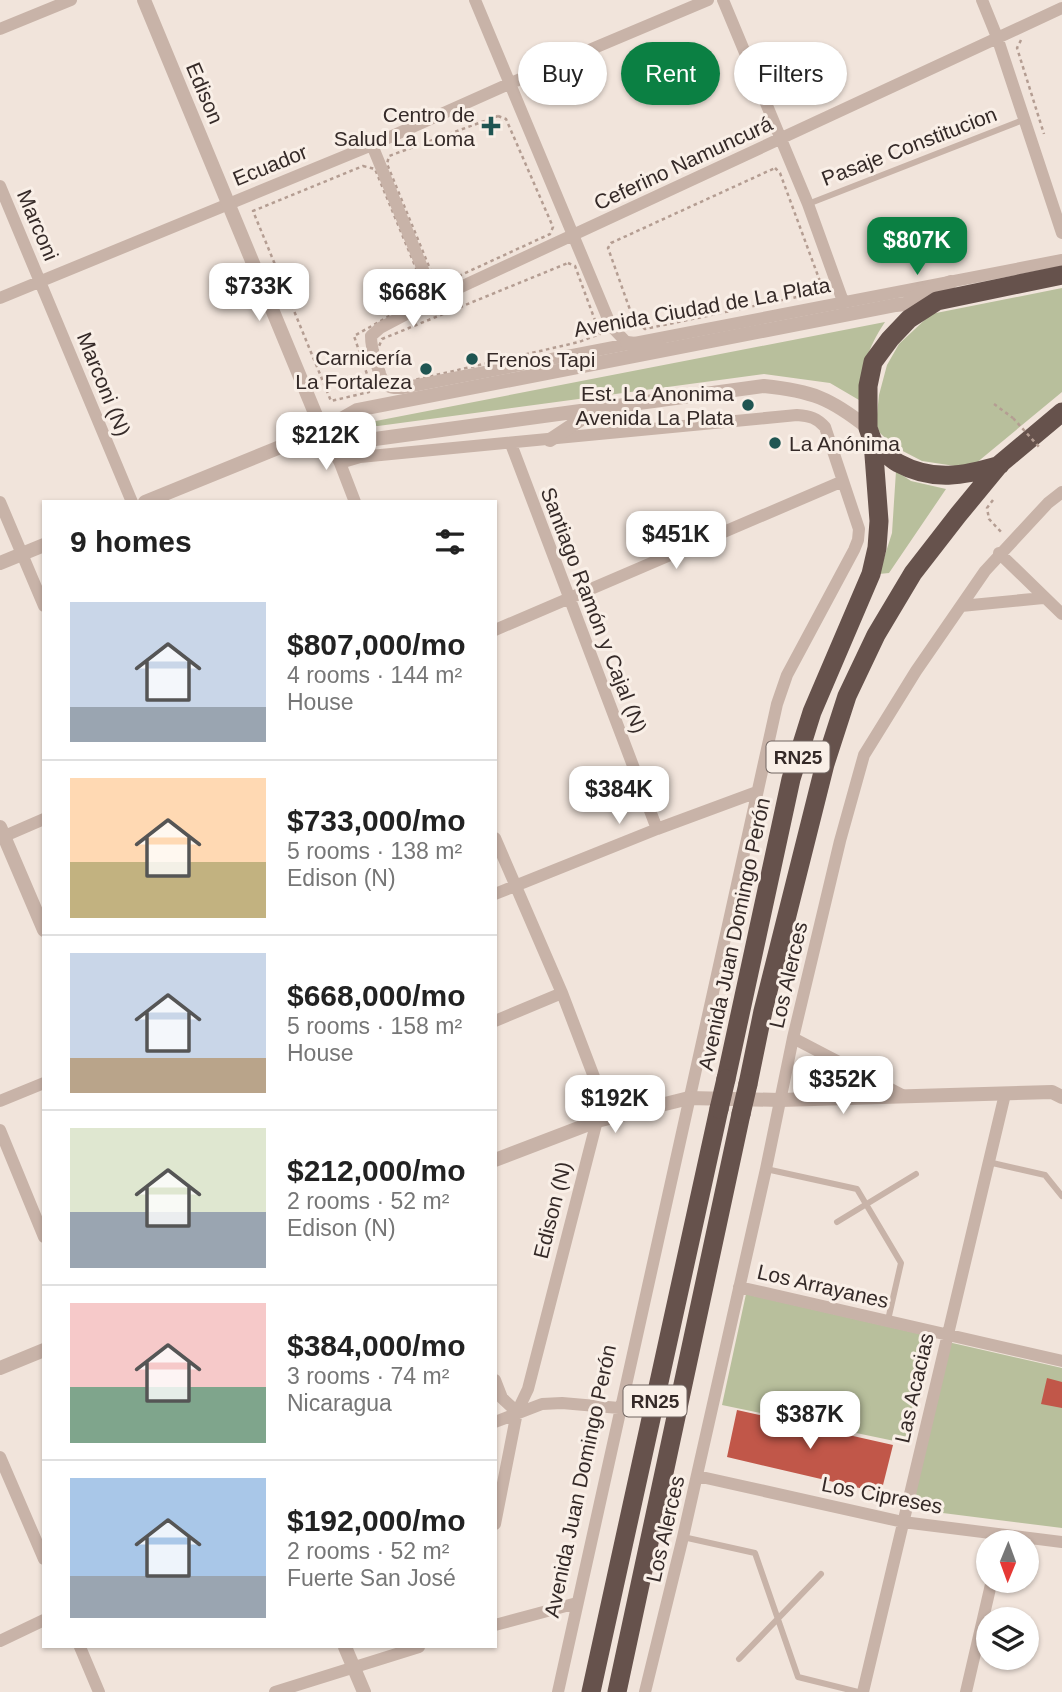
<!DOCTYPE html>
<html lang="en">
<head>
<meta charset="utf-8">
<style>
  :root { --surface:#fff; --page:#f2f2f2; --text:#222; --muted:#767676; --line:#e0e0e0; --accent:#0b8043 }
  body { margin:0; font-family:Helvetica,sans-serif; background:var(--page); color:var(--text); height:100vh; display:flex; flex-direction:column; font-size:26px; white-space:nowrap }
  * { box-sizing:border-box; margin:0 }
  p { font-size:23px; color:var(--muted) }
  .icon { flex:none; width:38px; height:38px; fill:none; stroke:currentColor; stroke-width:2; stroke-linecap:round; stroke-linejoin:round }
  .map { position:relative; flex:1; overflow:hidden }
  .details { position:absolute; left:42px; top:500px; width:455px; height:1148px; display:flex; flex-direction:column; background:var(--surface); border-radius:0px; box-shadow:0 2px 5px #0004 }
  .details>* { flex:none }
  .banner { position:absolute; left:518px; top:42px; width:438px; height:63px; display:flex; gap:14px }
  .needle { width:46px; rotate:181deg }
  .fabs { position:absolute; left:976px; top:1530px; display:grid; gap:14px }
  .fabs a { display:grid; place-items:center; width:63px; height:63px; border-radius:50%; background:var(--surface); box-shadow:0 2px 5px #0004; font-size:35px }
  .price { position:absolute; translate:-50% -60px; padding:0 16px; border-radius:14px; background:#fff; color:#222; font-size:23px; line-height:46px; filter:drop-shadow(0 2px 4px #0008) }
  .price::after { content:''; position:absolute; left:50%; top:42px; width:21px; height:16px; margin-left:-10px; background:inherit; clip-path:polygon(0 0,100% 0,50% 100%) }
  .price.on { background:var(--accent); color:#fff }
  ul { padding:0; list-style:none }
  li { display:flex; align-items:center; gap:21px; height:175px; padding:0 28px }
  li+li { border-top:2px solid var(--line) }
  li span { display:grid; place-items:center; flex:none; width:196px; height:140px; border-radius:0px; color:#555 }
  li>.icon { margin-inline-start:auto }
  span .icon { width:84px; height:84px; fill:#fffc; stroke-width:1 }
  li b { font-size:30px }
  h2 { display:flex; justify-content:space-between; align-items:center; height:84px; padding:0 28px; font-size:30px }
  .pill { padding:0 24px; border-radius:32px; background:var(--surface); box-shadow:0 2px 5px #0004; font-size:24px; line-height:63px }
  .pill.on { background:var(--accent); color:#fff }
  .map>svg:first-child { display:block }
</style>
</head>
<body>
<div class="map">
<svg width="1062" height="1692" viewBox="0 0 1062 1692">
  <rect width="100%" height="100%" fill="#f1e4db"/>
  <path fill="#b8bf9c" d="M1062,288V392L975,464L955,466L922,461L895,447L880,433L876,424L879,395L887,365L899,344L931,314Z
    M885,322C867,349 862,369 859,400L830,383L764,374L378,426H350Z
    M896,471L911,481L946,489L889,573L879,574L892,533Z
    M746,1294L929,1336L904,1443L722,1405Z
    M948,1342L1062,1368V1528L911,1509Z"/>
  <path fill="#c15749" d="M1047,1378L1062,1382V1408L1041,1404Z
    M737,1410L893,1445L881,1493L727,1457Z"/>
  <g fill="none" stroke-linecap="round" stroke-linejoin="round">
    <path stroke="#b49d92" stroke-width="2.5" stroke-dasharray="3.5 3.5" stroke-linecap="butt" d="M1021,40L1017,48L1044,134
      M498,116L506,119L553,227L550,234L437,286L387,164L389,156Z
      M363,166L375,169L425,290L423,297L354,336L369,380V392L331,401L253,211Z
      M775,168L780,173L821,284L811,294L645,329L634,321L608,248L611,243Z
      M568,263L575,266L600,334L579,342L397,384L387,379L377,351L382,339Z
      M994,404L1013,418
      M993,500L987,508L989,519L1003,534"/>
    <path stroke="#c8b3a8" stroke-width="6" d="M808,204L1023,120
      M988,1162L1045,1175L1062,1196
      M766,1169L857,1189L901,1263L888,1320
      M837,1222L916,1174
      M683,1537L755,1553L798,1677L858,1692
      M739,1659L821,1574"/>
    <path stroke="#c8b3a8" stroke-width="12" d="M475,0L611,326L627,343
      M723,0L808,204L844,304
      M982,0L997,37L1062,233
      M1062,8L435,299L380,328L371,336C371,347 378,376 386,384C390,389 396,388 402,388L1062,260
      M0,29L71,0
      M372,145L435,299
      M0,186L132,502
      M0,298L372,145L511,83L708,0
      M322,430L340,463L355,502
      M511,444L657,829
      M340,463L360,457L797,415C810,416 817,418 825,427L859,529L858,540L854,550L787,675L777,704L558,1692
      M0,502L44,606
      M999,553L1062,614
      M961,606L1043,598
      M495,630L843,481
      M0,838L44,819
      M495,838L562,993L599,1090L601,1105L528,1389L517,1412L495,1524
      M495,894L657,829L757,792
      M495,1021L562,993
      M793,1038L906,1097
      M0,1101L44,1083
      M0,1130L44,1237
      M739,1287L1062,1361
      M495,1380L502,1398L517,1412
      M495,1422L542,1404L562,1403L619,1408
      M0,1457L44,1559
      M697,1476L903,1522L1062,1542
      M495,1625L577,1603
      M0,1641L44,1620
      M80,1647L99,1692
      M275,1692L419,1647
      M645,1692L683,1537L766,1169L793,1038L840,841L864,755L916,671L985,571L1048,503L1062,492
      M863,1692L1005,1094
      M966,1692L992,1580"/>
    <path stroke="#c8b3a8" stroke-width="14" d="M144,0L322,430
      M910,299L951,282
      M627,343L661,347
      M322,430L344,439H375L764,386C812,391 830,398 868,428
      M550,440L595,410
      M145,502L322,430L357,410L896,305L933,301
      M0,563L44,545
      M0,827L44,930
      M495,1160L597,1121L689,1098L780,1100L1052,1092L1062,1097
      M0,1368L44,1350
      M345,1647L364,1692"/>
    <path stroke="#66524c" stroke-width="19" d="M873,442C881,448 889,458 898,463C933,482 964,476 1000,465
      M726,1079L791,779L812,712L871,574L877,548L879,521L873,442L868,428V386L873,362L890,339L909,319L937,301L1062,275
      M748,1084L763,1011L825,764L847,696L876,635L913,573L958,515L1000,464L1062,412
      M591,1692L719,1109
      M617,1692L741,1114"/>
    <path stroke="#b49d92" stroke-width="2.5" stroke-dasharray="3.5 3.5" stroke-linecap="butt" d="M1013,418L1040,448"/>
    <path stroke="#66524c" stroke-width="19" d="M719,1109L726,1079
      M741,1114L748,1084"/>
  </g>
  <g fill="#1f5552" stroke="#f9efe7" stroke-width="2.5">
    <path d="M487.5 115.5h7v7h7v7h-7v7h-7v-7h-7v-7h7z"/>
    <circle cx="472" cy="359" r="7"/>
    <circle cx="426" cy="369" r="7"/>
    <circle cx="748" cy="405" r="7"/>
    <circle cx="775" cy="443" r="7"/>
  </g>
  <g text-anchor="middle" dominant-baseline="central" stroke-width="6" stroke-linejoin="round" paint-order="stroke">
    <g fill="#f9efe7" stroke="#706561" stroke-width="2">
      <rect x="766.5" y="741.5" width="63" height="31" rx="5"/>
      <rect x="623.5" y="1385.5" width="63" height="31" rx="5"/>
    </g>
    <g font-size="19" font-weight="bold" fill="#352a28">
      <text x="798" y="757">RN25</text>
      <text x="655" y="1401">RN25</text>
    </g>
    <g font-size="21" fill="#352a28" stroke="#f9efe7">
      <text transform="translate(205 93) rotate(67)">Edison</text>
      <text transform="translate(909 146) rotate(-21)">Pasaje Constitucion</text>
      <text transform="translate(683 163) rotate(-25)">Ceferino Namuncurá</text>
      <text transform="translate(270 165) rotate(-22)">Ecuador</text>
      <text transform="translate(38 225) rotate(67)">Marconi</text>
      <text transform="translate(702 307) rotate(-10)">Avenida Ciudad de La Plata</text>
      <text transform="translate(104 384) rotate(68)">Marconi (N)</text>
      <text transform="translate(594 610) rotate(69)">Santiago Ramón y Cajal (N)</text>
      <text transform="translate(734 934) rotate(-78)">Avenida Juan Domingo Perón</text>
      <text transform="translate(788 975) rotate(-77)">Los Alerces</text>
      <text transform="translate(552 1210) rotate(-76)">Edison (N)</text>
      <text transform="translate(823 1286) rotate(13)">Los Arrayanes</text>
      <text transform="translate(914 1388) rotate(-77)">Las Acacias</text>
      <text transform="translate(580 1481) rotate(-78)">Avenida Juan Domingo Perón</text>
      <text transform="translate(882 1495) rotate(11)">Los Cipreses</text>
      <text transform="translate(665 1529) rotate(-77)">Los Alerces</text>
    </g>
    <g font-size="21" fill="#352a28" stroke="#f9efe7" text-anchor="end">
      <text x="475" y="114">Centro de<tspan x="475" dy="24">Salud La Loma</tspan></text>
      <text x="412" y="357">Carnicería<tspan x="412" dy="24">La Fortaleza</tspan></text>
      <text x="486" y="359" text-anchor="start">Frenos Tapi</text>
      <text x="734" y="393">Est. La Anonima<tspan x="734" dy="24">Avenida La Plata</tspan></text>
      <text x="789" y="443" text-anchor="start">La Anónima</text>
    </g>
  </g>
</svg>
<div class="fabs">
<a><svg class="needle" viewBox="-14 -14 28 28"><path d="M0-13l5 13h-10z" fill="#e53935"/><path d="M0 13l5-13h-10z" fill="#767676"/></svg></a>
<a><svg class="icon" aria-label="layers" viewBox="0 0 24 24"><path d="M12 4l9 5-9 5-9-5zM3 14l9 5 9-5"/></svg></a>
</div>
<b class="price on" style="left:917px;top:277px">$807K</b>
<b class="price" style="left:259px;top:323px">$733K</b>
<b class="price" style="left:413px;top:329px">$668K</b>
<b class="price" style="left:326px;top:472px">$212K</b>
<b class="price" style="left:676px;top:571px">$451K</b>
<b class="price" style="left:619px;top:826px">$384K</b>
<b class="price" style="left:843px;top:1116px">$352K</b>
<b class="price" style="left:615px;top:1135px">$192K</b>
<b class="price" style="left:810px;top:1451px">$387K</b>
<div class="banner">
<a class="pill">Buy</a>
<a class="pill on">Rent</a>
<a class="pill">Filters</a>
</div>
<section class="details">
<h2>9 homes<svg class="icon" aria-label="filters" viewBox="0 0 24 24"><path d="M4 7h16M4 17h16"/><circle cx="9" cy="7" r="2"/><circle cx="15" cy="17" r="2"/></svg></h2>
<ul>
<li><span style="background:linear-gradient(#c9d6e8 75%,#9aa5b1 0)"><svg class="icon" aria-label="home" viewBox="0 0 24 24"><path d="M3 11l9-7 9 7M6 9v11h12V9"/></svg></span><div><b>$807,000/mo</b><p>4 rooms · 144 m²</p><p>House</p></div></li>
<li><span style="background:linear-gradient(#ffd9b3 60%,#c2b280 0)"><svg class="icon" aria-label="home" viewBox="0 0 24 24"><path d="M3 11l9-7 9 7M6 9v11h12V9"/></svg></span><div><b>$733,000/mo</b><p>5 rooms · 138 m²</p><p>Edison (N)</p></div></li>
<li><span style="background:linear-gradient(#c9d6e8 75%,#b9a48a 0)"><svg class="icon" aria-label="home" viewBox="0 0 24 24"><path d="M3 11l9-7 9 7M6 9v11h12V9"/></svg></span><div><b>$668,000/mo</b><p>5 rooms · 158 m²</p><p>House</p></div></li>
<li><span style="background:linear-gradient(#dfe7d0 60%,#9aa5b1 0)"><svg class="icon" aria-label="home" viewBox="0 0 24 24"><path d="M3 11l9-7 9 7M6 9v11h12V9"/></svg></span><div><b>$212,000/mo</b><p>2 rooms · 52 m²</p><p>Edison (N)</p></div></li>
<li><span style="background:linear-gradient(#f6c9c9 60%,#7fa58c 0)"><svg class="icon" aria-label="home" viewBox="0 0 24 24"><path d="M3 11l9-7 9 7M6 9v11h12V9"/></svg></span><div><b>$384,000/mo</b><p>3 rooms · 74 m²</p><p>Nicaragua</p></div></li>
<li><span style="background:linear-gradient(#a9c7e8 70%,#9aa5b1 0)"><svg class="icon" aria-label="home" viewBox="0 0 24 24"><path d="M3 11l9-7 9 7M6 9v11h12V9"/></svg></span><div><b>$192,000/mo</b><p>2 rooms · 52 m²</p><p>Fuerte San José</p></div></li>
</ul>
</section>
</div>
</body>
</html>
